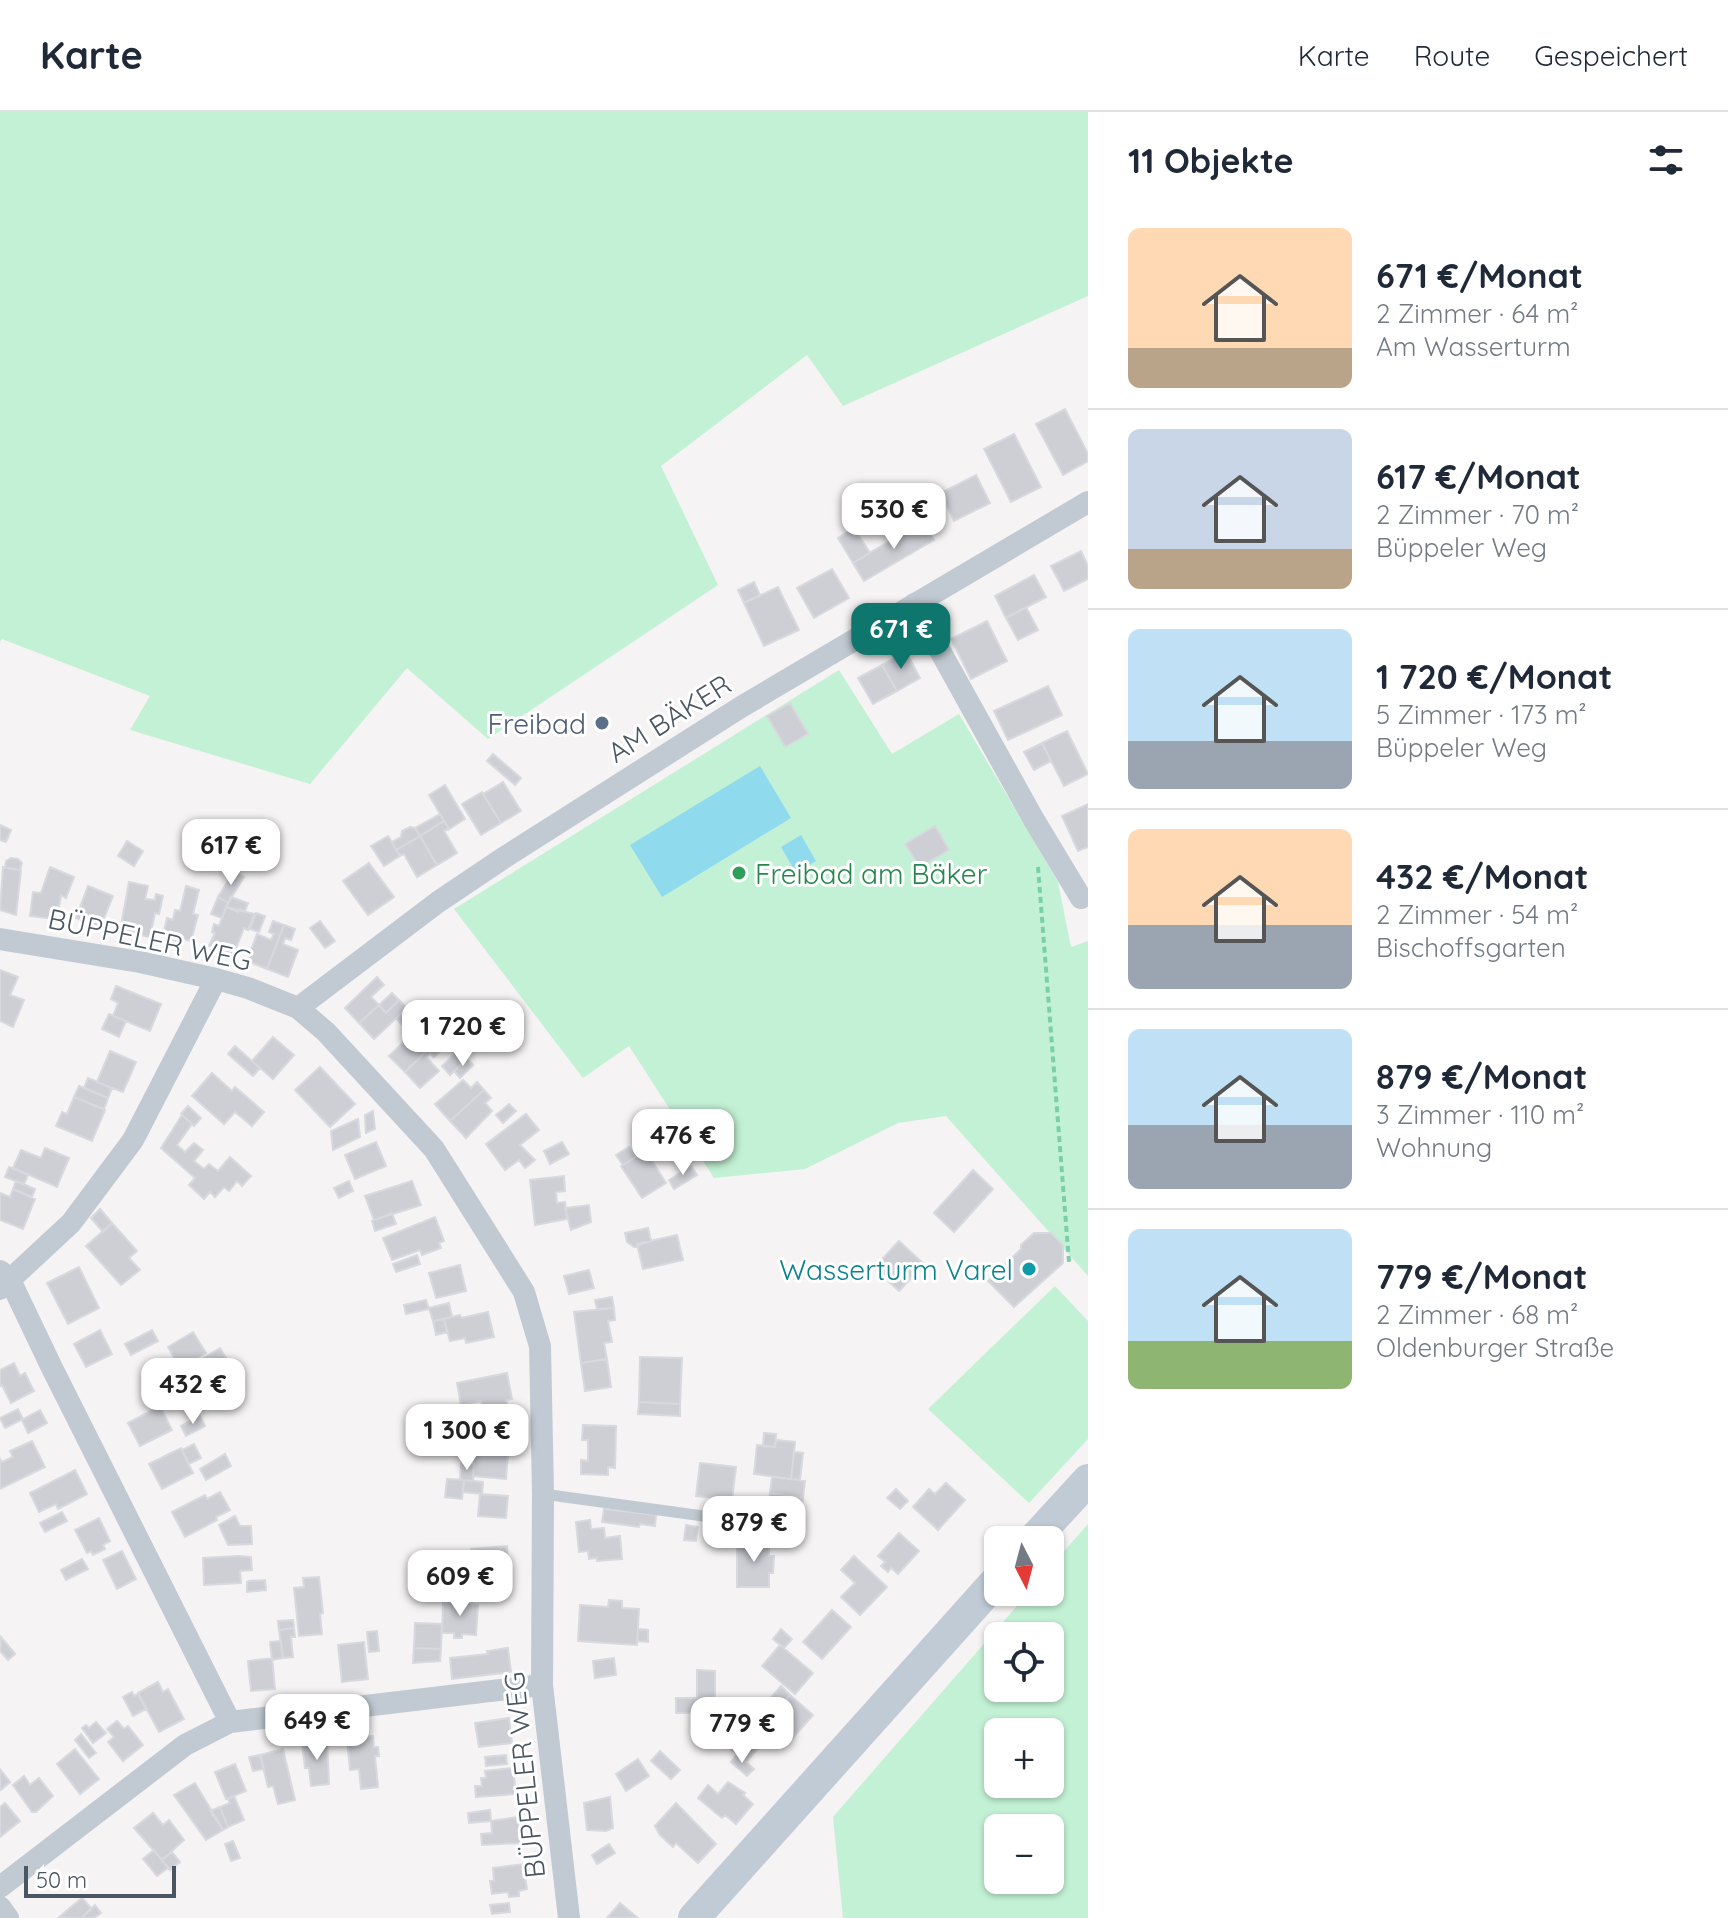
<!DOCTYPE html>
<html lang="de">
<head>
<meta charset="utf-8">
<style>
  :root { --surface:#fff; --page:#f6f6f7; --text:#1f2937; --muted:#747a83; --line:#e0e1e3; --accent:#0f766e }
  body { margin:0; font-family:Quicksand,sans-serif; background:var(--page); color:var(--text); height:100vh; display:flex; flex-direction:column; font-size:30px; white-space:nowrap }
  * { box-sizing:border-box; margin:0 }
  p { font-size:26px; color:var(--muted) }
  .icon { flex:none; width:44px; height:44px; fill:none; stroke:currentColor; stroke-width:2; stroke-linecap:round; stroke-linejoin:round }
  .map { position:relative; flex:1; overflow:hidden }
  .sheet { display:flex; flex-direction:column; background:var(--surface); width:640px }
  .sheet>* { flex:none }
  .needle { width:52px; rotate:174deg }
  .buttons { position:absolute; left:984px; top:1414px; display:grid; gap:16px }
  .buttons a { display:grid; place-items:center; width:80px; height:80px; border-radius:12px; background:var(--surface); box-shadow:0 2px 6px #0004; font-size:40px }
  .scale { position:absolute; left:24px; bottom:20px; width:152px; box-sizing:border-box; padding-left:8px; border:4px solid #4a5661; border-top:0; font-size:22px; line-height:28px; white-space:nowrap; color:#4a5661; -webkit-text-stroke:6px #fff; paint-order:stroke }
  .price { position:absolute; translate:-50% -68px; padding:0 18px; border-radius:16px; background:#fff; color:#222; font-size:26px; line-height:52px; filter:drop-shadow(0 2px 4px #0008) }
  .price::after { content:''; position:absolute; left:50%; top:48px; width:24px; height:18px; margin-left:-12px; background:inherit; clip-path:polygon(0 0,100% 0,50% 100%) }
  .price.active { background:var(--accent); color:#fff }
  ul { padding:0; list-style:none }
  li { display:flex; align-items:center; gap:24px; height:200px; padding:0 40px }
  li+li { border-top:2px solid var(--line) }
  li span { display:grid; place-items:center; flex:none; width:224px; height:160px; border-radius:12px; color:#555 }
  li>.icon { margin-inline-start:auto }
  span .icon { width:96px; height:96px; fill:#fffc; stroke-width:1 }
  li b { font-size:34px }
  h2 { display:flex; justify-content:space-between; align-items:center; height:96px; padding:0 40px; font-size:34px }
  header { display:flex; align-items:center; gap:48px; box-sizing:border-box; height:112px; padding:0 40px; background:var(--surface); border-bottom:2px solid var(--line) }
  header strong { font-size:38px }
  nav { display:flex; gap:44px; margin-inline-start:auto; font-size:28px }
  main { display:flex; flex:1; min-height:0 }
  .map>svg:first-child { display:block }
</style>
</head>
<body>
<header>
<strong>Karte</strong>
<nav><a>Karte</a><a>Route</a><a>Gespeichert</a></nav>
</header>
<main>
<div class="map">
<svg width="1088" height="1806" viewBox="0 0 1088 1806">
  <rect width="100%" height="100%" fill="#f5f3f3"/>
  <path fill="#c3f1d5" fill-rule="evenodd" d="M0,0H1088V184L843,294L807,243L661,354L718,473L488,627L407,556L310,672L130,618L150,584L2,527L0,530Z
    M839,558L892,642L959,602L1058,770L1071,835L1088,829V1164L946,1004L898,1011L805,1057L714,1066L629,934L583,966L454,797Z
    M1055,1174L1088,1209V1327L1029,1391L928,1297Z
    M1088,1412V1806H843L833,1705L1029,1480H1050V1455ZM998,1524H1050V1576H998ZM1050,1620V1672H998V1620ZM1050,1716V1768H998V1716Z"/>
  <path fill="#90daee" d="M760,654L791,706L662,785L630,733Z
    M801,723L816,749L796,761L781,735Z"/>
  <path fill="#cdcfd5" stroke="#d7d9de" stroke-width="2" d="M1065,297L1088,342V349L1063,363L1036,312Z
    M1014,322L1041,375L1011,390L984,337Z
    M976,363L990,391L954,409L941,381Z
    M918,401L923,409L903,422L897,413Z
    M923,409L934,428L864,469L853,451Z
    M854,416L870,441L853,451L838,426Z
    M1081,439L1088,454V467L1064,479L1051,454Z
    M832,457L849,486L814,506L797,476Z
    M1034,463L1046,485L1006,506L995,484Z
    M754,470L760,483L744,491L738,478Z
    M778,475L799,518L764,534L744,491Z
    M1026,495L1038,518L1018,528L1006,506Z
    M987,509L1007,549L971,567L951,527Z
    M906,540L920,566L897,579L882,553Z
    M882,553L897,579L873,592L858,566Z
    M1048,574L1062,603L1008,628L994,599Z
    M790,591L808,622L785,635L767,604Z
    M1067,619L1088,662L1064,674L1042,631Z
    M1042,631L1051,649L1034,658L1024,640Z
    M493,642L521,666L515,673L487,649Z
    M503,670L521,699L501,711L483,682Z
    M445,673L465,707L449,717L429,683Z
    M482,680L501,711L481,723L462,692Z
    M1088,692V735L1078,739L1062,704Z
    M440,702L444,709L420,724L415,716Z
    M444,709L449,717L444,719L457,741L437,753L420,724Z
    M0,713L11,718L6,730L0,728Z
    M935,714L949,738L920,755L905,732Z
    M410,715L415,716L420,724L396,738L392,730L401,725L402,719Z
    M388,724L400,744L384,754L371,734Z
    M420,724L437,753L417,765L404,742L400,744L396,738Z
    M127,729L143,739L134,754L118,744Z
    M11,746L18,747L22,751L20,758L5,756L6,749Z
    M369,751L394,785L368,803L343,769Z
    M3,755L21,758L16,803L0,798Z
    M50,755L74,765L66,786L61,783L59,795H55L53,807L30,804L33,780L41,781Z
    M234,759L244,765L228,791L218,785Z
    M129,770L148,774L145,787L155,788L156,782L163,784L159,802L155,801L150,825L120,819Z
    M88,774L113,784L100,816L76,806Z
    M186,774L199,778L193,802L198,803L191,829L180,826L177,829L170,828V820L164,819L167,806L173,808L175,798L180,799Z
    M218,785L228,791L222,806L211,802Z
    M231,785L248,791L245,799L239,797L238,800L226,795Z
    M226,795L254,802L248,818L244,816L233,844L209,834L215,821L212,820L214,812L219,814Z
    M256,801L265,804L259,820L250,817Z
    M273,809L284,813L267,857L247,849L257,822L271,828L274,822L269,820Z
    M320,809L335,829L325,836L310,816Z
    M284,813L295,817L291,828L285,826L283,832L298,838L288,865L267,857Z
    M0,858L18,865L10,883L24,888L13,915L0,909Z
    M377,865L384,873L371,885L379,893L359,911L345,896Z
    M116,874L161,892L150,919L113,904L118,891L111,887Z
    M392,881L399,888L386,901L379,893Z
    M399,888L407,896L374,927L359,911L379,893L386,901Z
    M413,890L422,899L404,915L396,906Z
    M109,902L126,909L119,925L102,917Z
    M432,921L438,928L405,960L389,944L408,926L421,940L424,936L421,932Z
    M273,925L294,943L273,967L252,949Z
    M438,928L445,935L434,945L430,941L426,945L439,959L420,976L405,960Z
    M235,934L260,956L253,964L228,942Z
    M110,939L136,950L123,980L97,970Z
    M457,940L466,949L450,963L442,954Z
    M467,947L473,953L460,966L454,959Z
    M320,955L355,992L330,1015L295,978Z
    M212,961L232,979L235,975L264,1000L252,1014L235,1000L224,1012L192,984Z
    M88,966L112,976L108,986L84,976Z
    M463,968L471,976L477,970L484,978L450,1009L435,992Z
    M79,974L108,986L104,997L74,985Z
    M484,978L491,986L485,991L492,999L466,1026L450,1009Z
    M74,985L105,998L92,1029L56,1014L62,1000L67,1002Z
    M509,992L516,999L503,1011L496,1003Z
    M188,994L201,1006L194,1014L181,1002Z
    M660,998L669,1017L659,1022L649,1004Z
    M373,999L375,1017L366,1021L365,1003Z
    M526,1002L539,1018L520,1033L535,1048L525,1056L519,1048L505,1058L486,1032Z
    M182,1003L192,1012L177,1033L185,1040L194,1031L203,1038L194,1049L204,1057L209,1052L218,1059L230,1045L251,1064L242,1074L237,1069L229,1079L224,1075L215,1085L210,1080L204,1087L189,1073L195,1066L161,1036Z
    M358,1007L360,1025L333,1038L331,1019Z
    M376,1030L386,1054L355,1067L345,1043Z
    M562,1030L569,1042L550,1052L544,1039Z
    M629,1035L636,1045L623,1053L616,1043Z
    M45,1036L69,1046L57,1075L13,1056L21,1038L41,1046Z
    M646,1039L666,1071L642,1086L621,1054Z
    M691,1054L697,1063L674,1077L669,1068Z
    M9,1055L28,1063L24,1072L5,1065Z
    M973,1058L993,1077L954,1120L934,1101Z
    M564,1064L565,1079L556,1080L557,1091L565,1090L567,1107L535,1113L530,1068Z
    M16,1069L35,1077L32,1085L13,1077Z
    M349,1069L353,1079L339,1086L334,1076Z
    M412,1069L421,1093L374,1108L365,1084Z
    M13,1077L35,1087L23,1117L0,1108V1081L10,1085Z
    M589,1093L591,1110L571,1118L565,1096Z
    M100,1097L112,1111L103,1120L91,1106Z
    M392,1101L396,1112L375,1119L372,1109Z
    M435,1105L444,1129L439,1131L441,1136L422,1143L420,1138L392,1148L383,1126Z
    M112,1111L137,1139L129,1146L140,1158L121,1173L86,1134Z
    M648,1116L651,1129L634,1135L627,1130L625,1121Z
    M1034,1121H1051L1063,1133V1151L1014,1195L988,1169L1021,1137V1133Z
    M677,1123L683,1148L643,1157L637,1132Z
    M899,1129L924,1152L899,1179L874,1156Z
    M417,1143L420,1152L396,1160L393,1152Z
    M460,1153L466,1179L436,1186L429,1161Z
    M79,1155L99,1196L68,1212L47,1171Z
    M589,1158L594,1176L569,1182L564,1164Z
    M612,1185L614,1196L597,1197L595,1188Z
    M426,1188L429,1197L406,1202L404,1193Z
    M449,1191L452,1205L433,1209L429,1196Z
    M614,1196L615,1208L608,1209L612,1230L604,1231L607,1247L581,1251L574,1200Z
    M488,1200L494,1225L466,1231L465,1226L450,1229L444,1207L460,1203L461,1206Z
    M444,1207L447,1220L436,1223L433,1209Z
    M100,1218L112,1242L86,1255L74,1232Z
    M152,1218L158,1229L131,1243L125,1232Z
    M193,1220L206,1241L180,1256L168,1235Z
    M220,1236L226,1246L206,1258L200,1248Z
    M640,1245L682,1246L680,1292L639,1290Z
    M607,1247L611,1275L585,1279L581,1251Z
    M14,1251L20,1264L25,1261L34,1279L11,1291L2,1273L0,1274V1258Z
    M507,1261L512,1287L506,1288L507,1293L483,1297L481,1289L461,1293L457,1271Z
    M639,1290L680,1292V1304L638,1302Z
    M160,1294L172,1318L140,1334L128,1311Z
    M18,1297L23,1307L5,1316L0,1306Z
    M40,1298L47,1311L28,1321L22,1308Z
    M200,1304L205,1314L186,1324L181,1314Z
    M460,1308L462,1327L436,1330L434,1310Z
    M583,1313L616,1314L615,1356L608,1355V1363L581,1362V1348L588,1349V1328H582Z
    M764,1321L776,1322L775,1335L763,1334Z
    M482,1326L509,1328L506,1367L473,1364L475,1336L481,1337Z
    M776,1328L795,1330L791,1367L754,1362L757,1333L775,1335Z
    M32,1329L45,1355L0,1377V1347L2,1350L13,1345L10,1339Z
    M194,1332L201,1346L189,1352L182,1338Z
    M181,1336L193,1361L162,1377L149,1352Z
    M794,1340L803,1341L800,1368L791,1367Z
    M225,1342L231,1354L206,1368L200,1357Z
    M700,1351L736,1355L732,1388L696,1384Z
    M461,1352L474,1353L473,1369L460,1368Z
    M75,1358L87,1382L58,1397L56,1392L39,1400L30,1381Z
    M772,1365L805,1369L803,1386L770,1381Z
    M447,1367L464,1368L462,1387L445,1385Z
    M464,1368L483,1370L482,1382L463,1380Z
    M946,1371L965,1388L938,1418L913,1395L929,1377L935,1382Z
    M896,1377L908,1389L900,1397L887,1386Z
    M220,1380L230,1398L216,1405L217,1408L185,1425L172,1400L205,1383L207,1387Z
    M770,1381L803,1386L799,1415L767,1411Z
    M480,1382L508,1384L506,1406L478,1404Z
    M604,1397L656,1403L655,1414L640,1412L639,1415L602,1410Z
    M62,1400L67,1409L45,1420L40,1411Z
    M235,1404L240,1414H251L252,1432L228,1433L219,1413Z
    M99,1406L110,1429L103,1433L105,1437L93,1443L91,1439L87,1441L75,1418Z
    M590,1408L591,1417L604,1416L605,1426L620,1424L622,1447L597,1449V1446L589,1447L588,1439L579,1440L576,1410Z
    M686,1413L698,1415L696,1429L684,1428Z
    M899,1421L919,1439L898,1462L891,1456L888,1460L881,1454L885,1450L878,1444Z
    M737,1428H769V1444H774L773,1461H769V1475H737Z
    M507,1434L509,1462L473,1465L471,1437Z
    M122,1439L136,1467L117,1477L103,1448Z
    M239,1444L251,1445L252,1458L240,1459L241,1471L204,1473L203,1446Z
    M854,1444L887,1475L860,1503L841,1485L855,1471L841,1458Z
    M82,1447L88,1457L66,1468L61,1458Z
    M472,1450L474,1468L452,1470L450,1452Z
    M319,1465L323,1501L320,1502L322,1522L299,1524L294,1476L304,1475L303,1466Z
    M265,1468L266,1478L247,1480V1470L249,1469Z
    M452,1486H463V1492L478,1493L476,1523L462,1522V1526H454V1521H442L443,1491H451Z
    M609,1488L622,1489V1496L639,1497L637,1533L578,1529L580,1493L608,1495Z
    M832,1498L851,1515L822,1547L803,1530Z
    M293,1508L294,1516L279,1518L278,1509Z
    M415,1511L442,1512L441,1537L414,1536Z
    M294,1516L295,1525H291L293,1545L283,1546L279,1518Z
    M638,1517L648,1518V1530L637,1529Z
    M781,1517L792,1527L784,1536L773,1527Z
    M377,1519L379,1539L369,1540L367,1520Z
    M1,1525L15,1542L8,1548L0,1539Z
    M281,1529L283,1546L272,1548L270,1530Z
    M364,1530L368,1567L342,1570L338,1533Z
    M780,1533L813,1561L795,1582L762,1554Z
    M414,1536L441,1537L440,1549L413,1551Z
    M508,1536L511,1560L452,1567L450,1546L488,1542L487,1539Z
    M272,1546L275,1577L251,1579L248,1549Z
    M614,1546L616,1563L595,1566L593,1549Z
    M697,1558L715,1559V1601H676V1586H697Z
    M158,1570L163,1580L168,1577L184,1607L159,1620L138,1581Z
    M781,1574L790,1583L767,1609L773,1614L767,1621L756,1610L768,1596L765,1593Z
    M132,1580L134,1584L138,1582L146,1597L133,1604L123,1585Z
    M790,1583L813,1603L790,1629L767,1609Z
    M740,1597L770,1623L746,1650L716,1624Z
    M509,1606L512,1631L479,1635L475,1611Z
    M117,1609L124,1617L128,1614L143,1633L123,1649L108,1630L114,1625L107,1617Z
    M96,1610L106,1621L93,1631L82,1616L86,1613L89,1616Z
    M81,1622L96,1641L89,1646L75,1628Z
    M373,1624L374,1635H378L379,1644H375L378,1675L361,1677L359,1657L350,1658L347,1627Z
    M327,1629L329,1672L311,1674L309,1656H305L302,1631Z
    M75,1637L99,1667L80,1682L57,1652Z
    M283,1637L295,1688L278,1692L273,1674L268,1675L260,1643Z
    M660,1639L680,1658L671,1667L651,1649Z
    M737,1642L754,1657L747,1664L731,1650Z
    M260,1643L264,1657L253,1659L249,1645Z
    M506,1643L507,1652L486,1654L485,1645Z
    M638,1647L649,1664L626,1679L616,1662Z
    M235,1652L246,1679L226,1687L215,1660Z
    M513,1656L516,1682L476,1685L475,1674H482L481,1666H486L485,1659Z
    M0,1657L10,1670L1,1678L0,1677Z
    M24,1664L30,1673L39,1666L53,1684L36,1700H32L13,1673Z
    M728,1670L745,1681L743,1683L753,1692L736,1712L725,1703L722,1706L698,1686L708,1673L718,1682Z
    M195,1671L223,1718L206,1728L174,1683Z
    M234,1684L244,1708L228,1715L220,1695L230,1691L228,1687Z
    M610,1685L613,1716L606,1719L587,1718L584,1691Z
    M5,1691L20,1709L0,1725V1695Z
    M676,1691L716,1732L698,1751L676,1731L673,1735L660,1723L655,1714Z
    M220,1695L228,1715L223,1718L210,1699Z
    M490,1698L491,1709L469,1711L468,1701Z
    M153,1701L163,1713L169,1708L184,1728L162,1748L134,1716Z
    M518,1705L521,1731L482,1733L481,1722L492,1721L491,1709Z
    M233,1729L240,1746L231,1749L225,1732Z
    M609,1732L615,1741L597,1752L592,1743Z
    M154,1738L168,1756L157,1764L143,1747Z
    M172,1740L180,1750L170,1758L162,1748Z
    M523,1752L527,1777L519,1779V1784L509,1785L508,1780L492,1782L490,1769H494L493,1756Z
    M82,1786L91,1796L82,1806H58Z
    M509,1791L510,1800L492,1802L490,1793Z
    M620,1791L638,1806H607Z
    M95,1793L101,1801L94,1806H82Z"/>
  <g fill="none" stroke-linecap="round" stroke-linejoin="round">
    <path stroke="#7ad0a6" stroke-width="4" stroke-dasharray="6 4" stroke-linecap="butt" d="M1038,755L1069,1150"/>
    <path stroke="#c1cad2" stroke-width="11" d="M543,1382L725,1407"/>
    <path stroke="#c1cad2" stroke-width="22" d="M914,492L1034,708L1081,786
      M0,827L140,850L216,867L248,876L298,896L326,920L434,1037L524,1180L540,1234L543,1382L542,1573L569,1806
      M298,896L438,790L505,745L741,595L1088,390
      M0,1159L10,1168L52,1256L230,1610
      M0,1177L71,1111L133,1028L216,867
      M0,1775L185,1633L230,1610L542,1573
      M0,1795L8,1806"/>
    <path stroke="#c1cbd6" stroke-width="32" d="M1033,1428L1088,1368
      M694,1806L998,1467"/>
  </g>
  <circle fill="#5c6f8a" stroke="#fff" stroke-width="3" cx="602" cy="611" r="8"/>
  <circle fill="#2e9e5b" stroke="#fff" stroke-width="3" cx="739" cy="761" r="8"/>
  <circle fill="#0f9aa8" stroke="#fff" stroke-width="3" cx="1029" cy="1157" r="8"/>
  <g text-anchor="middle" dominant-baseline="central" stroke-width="6" stroke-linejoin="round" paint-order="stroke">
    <g font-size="28" fill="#4a5661" stroke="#fff">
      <text transform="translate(669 606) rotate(-32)">AM BÄKER</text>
      <text transform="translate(150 827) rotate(12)">BÜPPELER WEG</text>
      <text transform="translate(524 1663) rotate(-96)">BÜPPELER WEG</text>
    </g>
    <g font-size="28" fill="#4e5e75" stroke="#fff" text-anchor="end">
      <text x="586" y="611">Freibad</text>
    </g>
    <g font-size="28" fill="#27864d" stroke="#fff" text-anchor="start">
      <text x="755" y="761">Freibad am Bäker</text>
    </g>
    <g font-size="28" fill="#0d838f" stroke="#fff" text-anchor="end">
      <text x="1013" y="1157">Wasserturm Varel</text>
    </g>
  </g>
</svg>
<div class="buttons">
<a><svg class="needle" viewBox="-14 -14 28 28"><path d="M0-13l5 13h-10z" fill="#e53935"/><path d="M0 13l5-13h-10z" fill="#747a83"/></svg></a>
<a><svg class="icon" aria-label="locate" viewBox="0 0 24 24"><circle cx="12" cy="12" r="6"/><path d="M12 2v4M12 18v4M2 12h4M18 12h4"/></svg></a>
<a>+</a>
<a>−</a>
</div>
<div class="scale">50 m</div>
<b class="price" style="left:894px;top:439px">530 €</b>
<b class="price active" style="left:901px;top:559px">671 €</b>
<b class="price" style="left:231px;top:775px">617 €</b>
<b class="price" style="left:463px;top:956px">1 720 €</b>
<b class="price" style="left:683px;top:1065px">476 €</b>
<b class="price" style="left:193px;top:1314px">432 €</b>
<b class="price" style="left:467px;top:1360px">1 300 €</b>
<b class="price" style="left:754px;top:1452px">879 €</b>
<b class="price" style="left:460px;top:1506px">609 €</b>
<b class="price" style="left:317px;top:1650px">649 €</b>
<b class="price" style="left:742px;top:1653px">779 €</b>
</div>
<section class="sheet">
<h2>11 Objekte<svg class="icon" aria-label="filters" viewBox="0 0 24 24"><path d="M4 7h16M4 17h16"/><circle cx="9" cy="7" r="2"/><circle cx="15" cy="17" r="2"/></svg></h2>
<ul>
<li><span style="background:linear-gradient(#ffd9b3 75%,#b9a48a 0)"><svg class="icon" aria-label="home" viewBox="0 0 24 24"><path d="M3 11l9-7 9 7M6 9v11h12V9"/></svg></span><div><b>671 €/Monat</b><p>2 Zimmer · 64 m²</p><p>Am Wasserturm</p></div></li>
<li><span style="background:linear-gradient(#c9d6e8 75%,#b9a48a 0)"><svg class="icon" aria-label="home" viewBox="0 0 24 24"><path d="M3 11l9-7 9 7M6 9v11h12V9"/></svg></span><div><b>617 €/Monat</b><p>2 Zimmer · 70 m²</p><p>Büppeler Weg</p></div></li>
<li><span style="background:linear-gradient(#bfe0f5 70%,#9aa5b1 0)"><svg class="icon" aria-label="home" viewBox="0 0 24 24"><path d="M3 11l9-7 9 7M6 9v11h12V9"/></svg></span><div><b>1 720 €/Monat</b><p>5 Zimmer · 173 m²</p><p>Büppeler Weg</p></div></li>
<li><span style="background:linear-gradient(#ffd9b3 60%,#9aa5b1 0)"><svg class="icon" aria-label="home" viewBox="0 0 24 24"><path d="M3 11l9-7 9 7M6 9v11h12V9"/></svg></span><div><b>432 €/Monat</b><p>2 Zimmer · 54 m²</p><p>Bischoffsgarten</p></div></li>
<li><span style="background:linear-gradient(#bfe0f5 60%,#9aa5b1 0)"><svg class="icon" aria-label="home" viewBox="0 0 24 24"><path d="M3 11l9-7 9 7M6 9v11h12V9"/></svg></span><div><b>879 €/Monat</b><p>3 Zimmer · 110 m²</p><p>Wohnung</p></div></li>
<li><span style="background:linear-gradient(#bfe0f5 70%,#8fb573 0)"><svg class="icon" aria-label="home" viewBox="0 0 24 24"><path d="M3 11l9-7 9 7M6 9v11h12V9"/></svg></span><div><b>779 €/Monat</b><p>2 Zimmer · 68 m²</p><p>Oldenburger Straße</p></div></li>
</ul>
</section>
</main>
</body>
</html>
